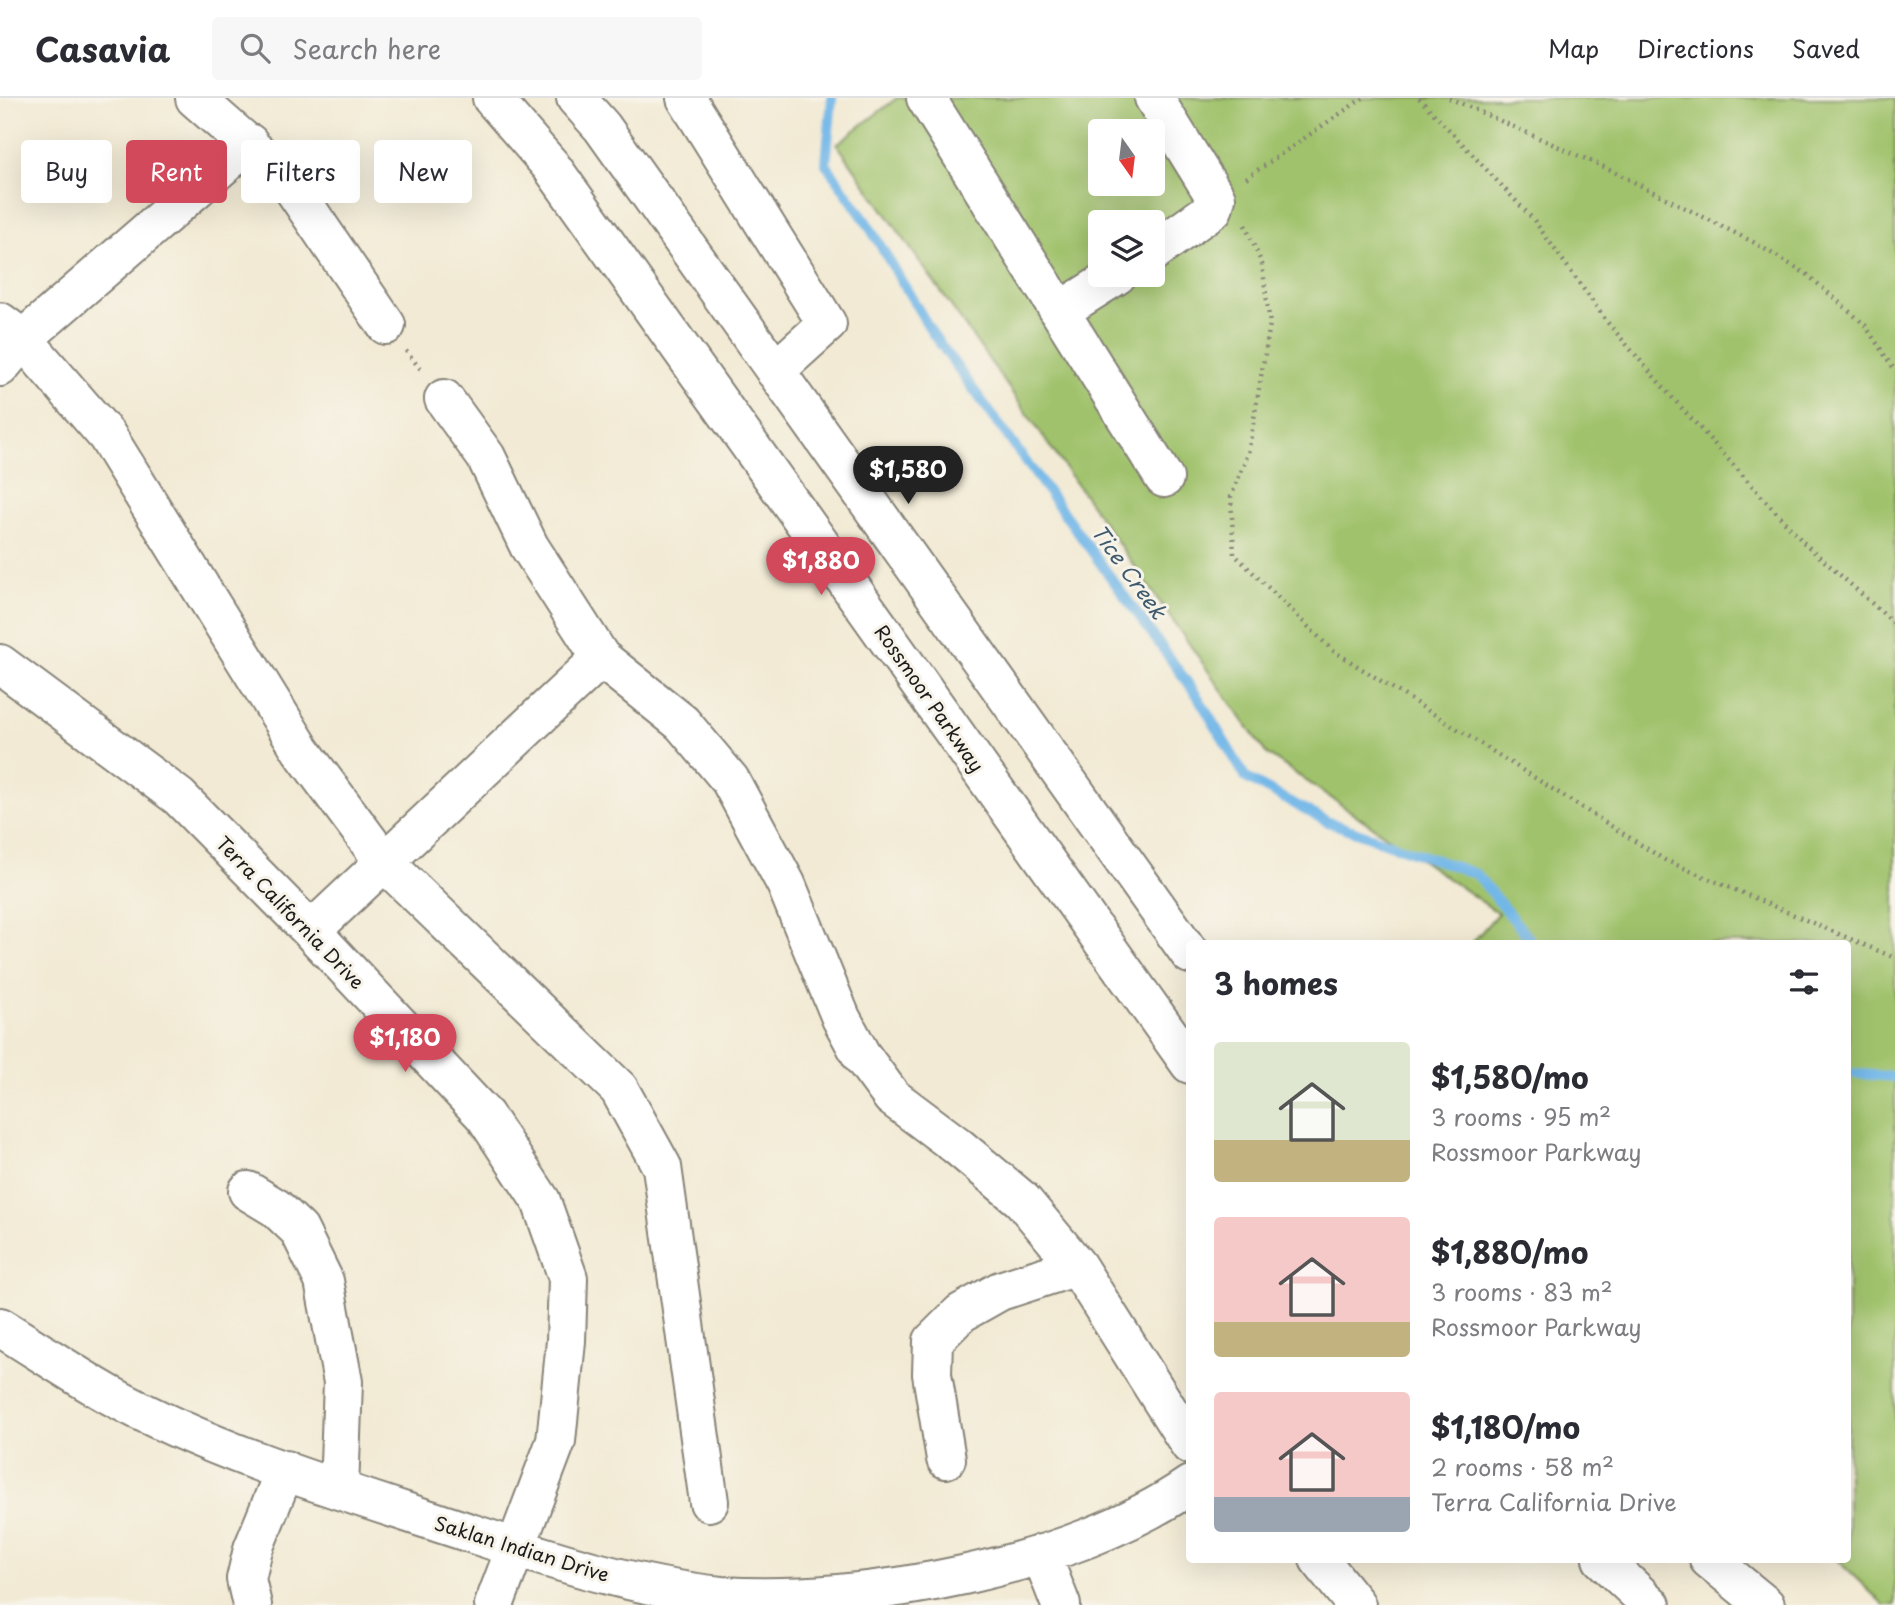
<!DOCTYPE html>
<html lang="en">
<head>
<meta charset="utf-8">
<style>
  :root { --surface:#fff; --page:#f7f7f7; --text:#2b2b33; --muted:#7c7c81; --line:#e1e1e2; --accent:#d1495b }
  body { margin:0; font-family:"Playpen Sans",sans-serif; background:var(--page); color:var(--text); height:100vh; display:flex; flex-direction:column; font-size:26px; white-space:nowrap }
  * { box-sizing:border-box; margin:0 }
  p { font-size:23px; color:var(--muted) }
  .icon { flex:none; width:38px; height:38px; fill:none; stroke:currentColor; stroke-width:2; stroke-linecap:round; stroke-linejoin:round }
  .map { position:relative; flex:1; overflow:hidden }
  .details { position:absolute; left:1186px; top:842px; width:665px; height:623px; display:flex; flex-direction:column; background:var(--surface); border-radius:7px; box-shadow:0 7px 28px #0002 }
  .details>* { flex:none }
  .hud { position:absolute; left:21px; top:42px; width:665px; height:63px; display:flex; gap:14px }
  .needle { width:46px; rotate:166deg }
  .tools { position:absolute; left:1088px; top:21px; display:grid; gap:14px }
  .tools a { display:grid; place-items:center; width:77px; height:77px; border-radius:7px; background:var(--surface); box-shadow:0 7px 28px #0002; font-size:35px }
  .price { position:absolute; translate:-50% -60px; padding:0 16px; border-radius:24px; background:var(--accent); color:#fff; font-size:23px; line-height:46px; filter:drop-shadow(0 2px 4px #0008) }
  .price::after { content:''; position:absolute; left:50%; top:42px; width:21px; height:16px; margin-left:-10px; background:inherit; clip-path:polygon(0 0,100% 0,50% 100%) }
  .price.current { background:#222; color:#fff }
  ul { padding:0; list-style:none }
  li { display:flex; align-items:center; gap:21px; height:175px; padding:0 28px }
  li span { display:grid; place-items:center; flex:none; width:196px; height:140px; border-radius:7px; color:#555 }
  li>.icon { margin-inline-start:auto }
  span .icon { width:84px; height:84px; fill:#fffc; stroke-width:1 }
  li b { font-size:30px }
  h2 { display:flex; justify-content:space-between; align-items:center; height:84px; padding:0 28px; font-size:30px }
  .tag { padding:0 24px; border-radius:7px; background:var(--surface); box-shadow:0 7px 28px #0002; font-size:24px; line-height:63px }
  .tag.current { background:var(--accent); color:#fff }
  header { display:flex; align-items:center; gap:42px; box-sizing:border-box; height:98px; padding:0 35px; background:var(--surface); border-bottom:2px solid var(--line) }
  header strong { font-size:33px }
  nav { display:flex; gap:38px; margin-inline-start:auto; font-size:24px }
  .search { width:490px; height:63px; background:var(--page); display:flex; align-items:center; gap:18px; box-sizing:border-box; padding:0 24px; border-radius:7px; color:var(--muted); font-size:26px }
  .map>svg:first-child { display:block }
</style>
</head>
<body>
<header>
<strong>Casavia</strong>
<div class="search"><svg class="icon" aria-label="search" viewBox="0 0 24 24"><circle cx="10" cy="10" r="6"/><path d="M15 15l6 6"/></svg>Search here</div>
<nav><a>Map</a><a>Directions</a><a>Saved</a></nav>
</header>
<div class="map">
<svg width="1895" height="1507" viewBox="0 0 1895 1507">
  <rect width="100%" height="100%" fill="#f7f3e8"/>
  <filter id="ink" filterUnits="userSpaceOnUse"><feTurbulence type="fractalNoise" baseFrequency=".0143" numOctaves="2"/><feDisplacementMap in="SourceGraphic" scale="14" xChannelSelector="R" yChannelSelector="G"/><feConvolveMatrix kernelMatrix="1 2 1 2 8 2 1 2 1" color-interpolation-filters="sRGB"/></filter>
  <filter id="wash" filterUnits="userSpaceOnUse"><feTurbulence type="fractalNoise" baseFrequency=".00686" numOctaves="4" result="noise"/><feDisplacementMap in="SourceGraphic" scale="28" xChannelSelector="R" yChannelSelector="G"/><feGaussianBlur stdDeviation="1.57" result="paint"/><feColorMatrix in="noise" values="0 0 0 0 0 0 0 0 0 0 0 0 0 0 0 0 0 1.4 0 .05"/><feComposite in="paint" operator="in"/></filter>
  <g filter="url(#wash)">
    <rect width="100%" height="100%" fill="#f2ead4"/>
    <path fill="#a0c26c" stroke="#5e6f44" stroke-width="2" fill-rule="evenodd" d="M897,0H1895V1507H1884L1836,1461H1848V845H1472L1498,815L1266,655L837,46ZM1101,33H1153V86H1101ZM1101,124H1153V177H1101Z"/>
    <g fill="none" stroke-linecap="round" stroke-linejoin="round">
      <path stroke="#72b7e8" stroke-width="10" d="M832,0L826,66L867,125L933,236L1198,599L1246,680L1328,724L1476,776L1533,845
        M1848,975L1895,979"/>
    </g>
  </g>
  <g filter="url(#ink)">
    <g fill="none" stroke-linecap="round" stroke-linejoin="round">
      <g stroke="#878378" stroke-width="42">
        <path id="minor" d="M195,0L286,80L386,227
          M492,0L551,68L1190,966
          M576,0L602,29L1190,856
          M686,0L827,226L775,273
          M926,0L1164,380
          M1153,154L1213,111L1216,100L1154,0
          M1060,213L1117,177
          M0,224L23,241L107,338L301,652L384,764L619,991L662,1069L709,1404
          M0,269L23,241L249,45
          M444,301L486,359L529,448L601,560L682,625L730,682L786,786L841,920L861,957L892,999L956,1047L1022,1102L1077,1168L1190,1347
          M0,566L179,699L311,833L485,1018L541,1103L568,1180L566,1243L556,1343L494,1507
          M311,833L601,560
          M248,1093L276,1110L299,1132L324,1183L343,1284L339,1392
          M0,1229C36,1251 71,1275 108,1296C208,1351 320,1386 427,1421C524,1452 620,1488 722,1498C864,1507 1072,1469 1190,1387
          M946,1361L932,1276L933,1243L961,1215L1000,1193L1077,1168
          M1041,1456L1061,1507
          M1319,1461L1356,1507
          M1602,1461L1651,1507
          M1709,1461L1765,1507
          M252,1507L246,1481L253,1451L285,1372"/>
      </g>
      <path stroke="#878378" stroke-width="4.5" stroke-dasharray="2 5" stroke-linecap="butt" d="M1419,0L1533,121L1608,225L1669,296L1803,444L1895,526
        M1449,0L1604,69L1753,144L1808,177L1865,227L1895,273
        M1246,80L1363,0
        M1245,127L1262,166L1270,226L1248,356L1231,399L1234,456L1332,552L1665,762L1895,860
        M406,253L422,273"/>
      <use href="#minor" stroke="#fff" stroke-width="38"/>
    </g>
  </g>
  <g text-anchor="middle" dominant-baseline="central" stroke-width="6" stroke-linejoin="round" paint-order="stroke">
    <g font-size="19" fill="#1c1c1c" stroke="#f7f3e8">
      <text transform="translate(930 600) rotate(55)">Rossmoor Parkway</text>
      <text transform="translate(291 814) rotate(46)">Terra California Drive</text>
      <text transform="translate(522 1450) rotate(17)">Saklan Indian Drive</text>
    </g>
    <g font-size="21" font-style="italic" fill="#3e5a6e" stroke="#f7f3e8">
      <text transform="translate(1130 473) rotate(54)">Tice Creek</text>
    </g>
  </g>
</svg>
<div class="tools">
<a><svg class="needle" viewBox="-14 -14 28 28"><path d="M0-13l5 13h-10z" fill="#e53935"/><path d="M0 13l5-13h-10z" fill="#7c7c81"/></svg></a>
<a><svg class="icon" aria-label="layers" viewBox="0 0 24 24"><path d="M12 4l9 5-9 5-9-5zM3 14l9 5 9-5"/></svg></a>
</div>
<b class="price current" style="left:908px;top:408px">$1,580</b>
<b class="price" style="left:821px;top:499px">$1,880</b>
<b class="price" style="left:405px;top:976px">$1,180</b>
<div class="hud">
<a class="tag">Buy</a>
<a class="tag current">Rent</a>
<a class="tag">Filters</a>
<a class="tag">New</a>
</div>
<section class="details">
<h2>3 homes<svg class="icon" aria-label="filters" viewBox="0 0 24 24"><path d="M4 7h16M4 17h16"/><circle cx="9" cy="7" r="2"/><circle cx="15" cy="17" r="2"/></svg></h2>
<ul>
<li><span style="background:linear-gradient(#dfe7d0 70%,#c2b280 0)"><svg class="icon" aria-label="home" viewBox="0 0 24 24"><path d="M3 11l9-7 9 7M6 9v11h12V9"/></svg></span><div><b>$1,580/mo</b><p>3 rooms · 95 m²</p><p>Rossmoor Parkway</p></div></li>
<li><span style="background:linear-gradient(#f6c9c9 75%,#c2b280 0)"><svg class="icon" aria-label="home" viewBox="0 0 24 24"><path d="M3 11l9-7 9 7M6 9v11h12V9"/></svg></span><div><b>$1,880/mo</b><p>3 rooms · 83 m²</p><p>Rossmoor Parkway</p></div></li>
<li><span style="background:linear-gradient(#f6c9c9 75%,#9aa5b1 0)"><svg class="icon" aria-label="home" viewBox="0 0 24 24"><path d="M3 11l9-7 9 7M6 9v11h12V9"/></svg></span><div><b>$1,180/mo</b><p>2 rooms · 58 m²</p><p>Terra California Drive</p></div></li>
</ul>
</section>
</div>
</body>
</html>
